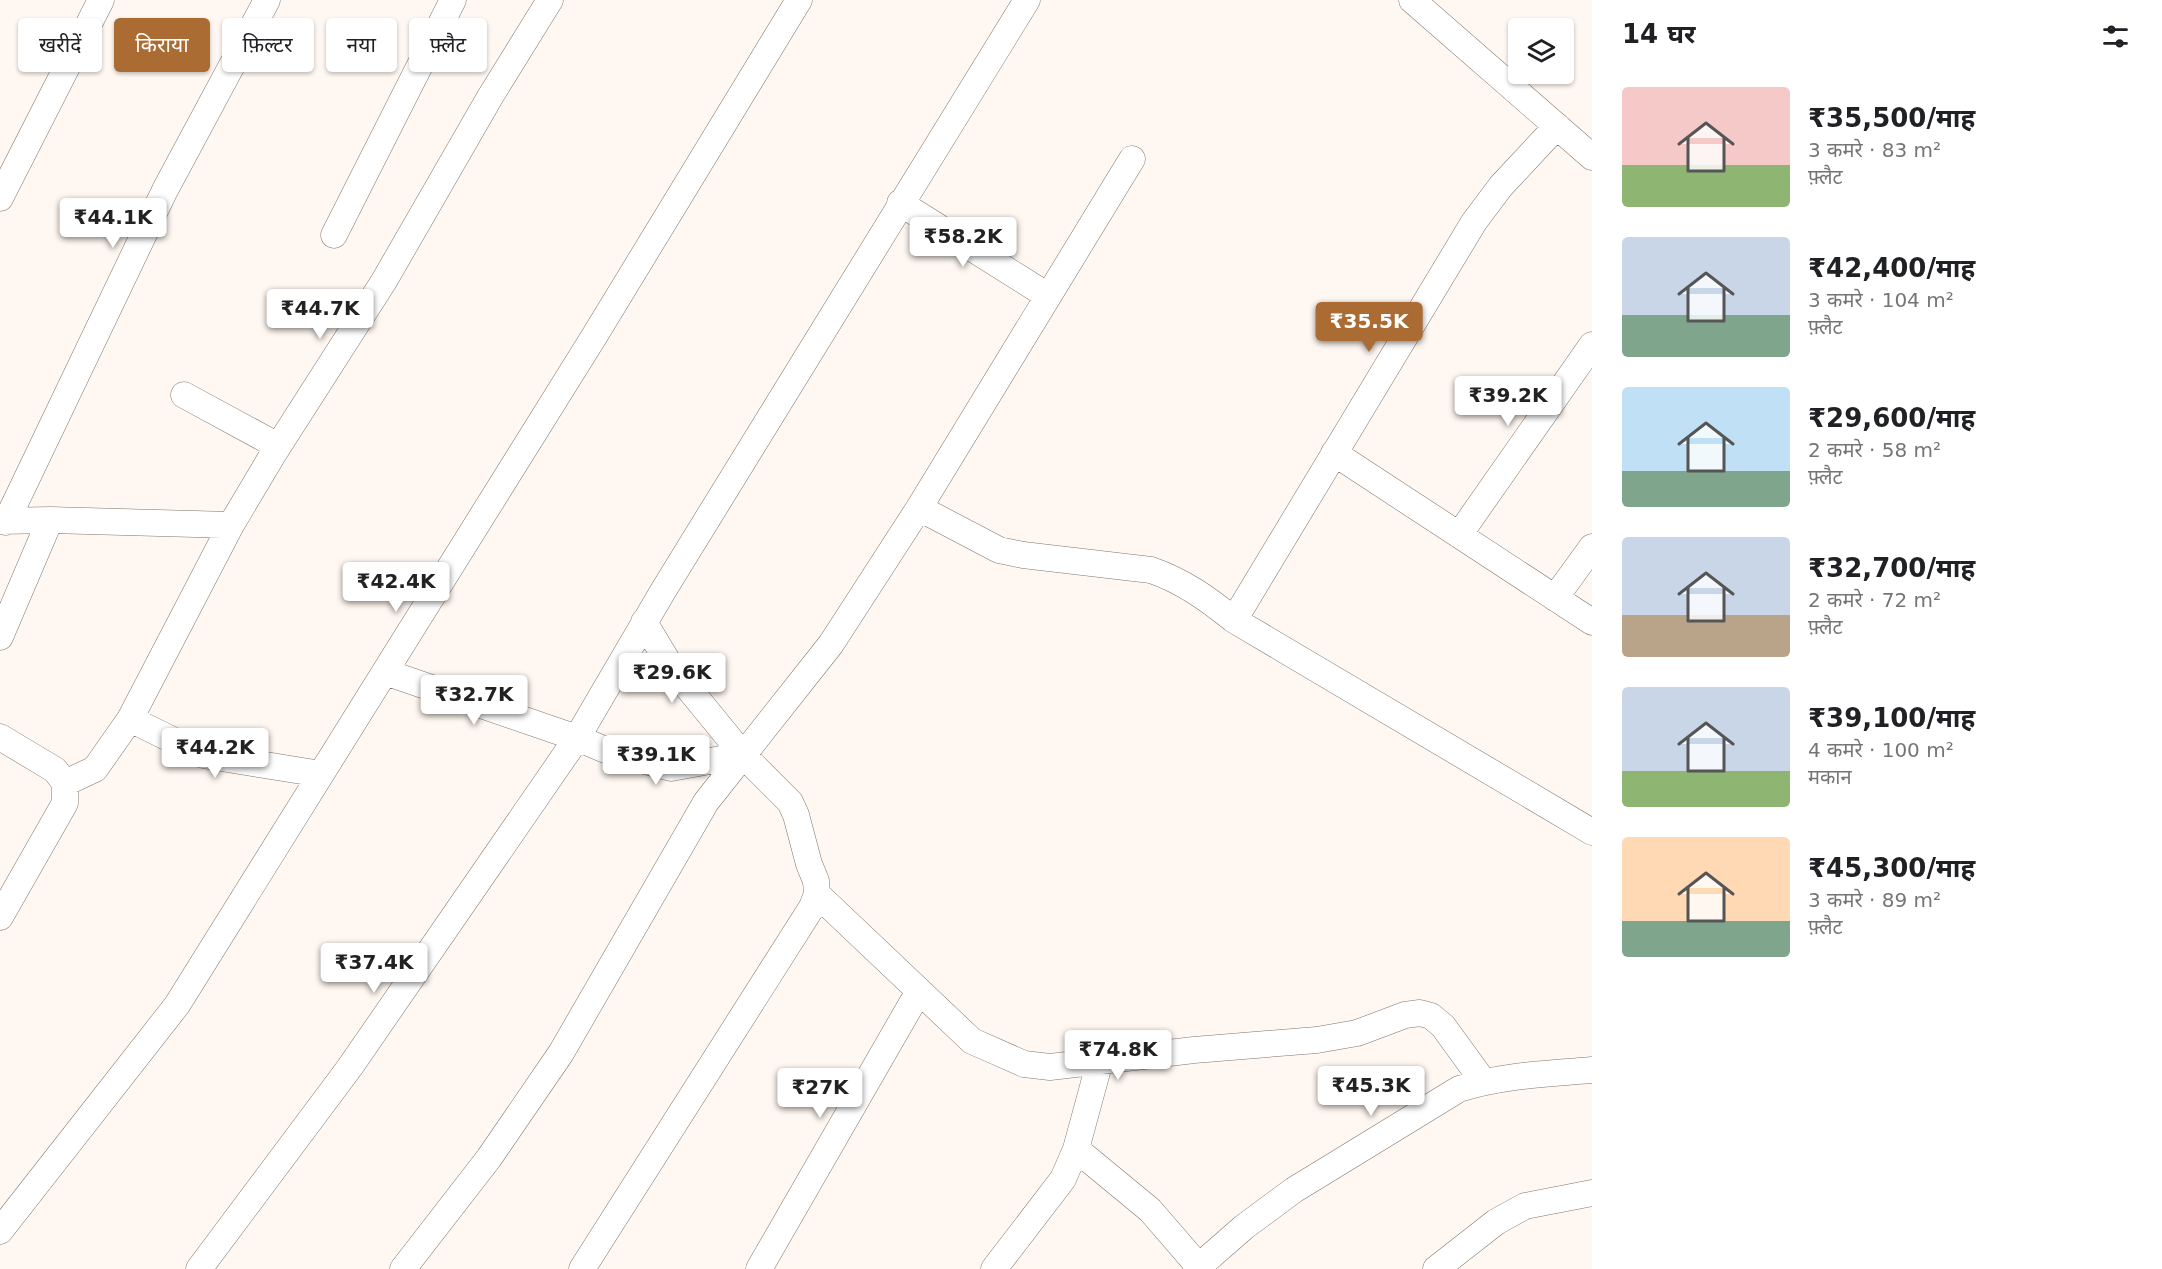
<!DOCTYPE html>
<html lang="hi">
<head>
<meta charset="utf-8">
<style>
  :root { --surface:#fff; --page:#f2f2f2; --text:#202124; --muted:#757577; --accent:#ab6c33 }
  body { margin:0; font-family:"DejaVu Sans","Noto Sans Devanagari",sans-serif; background:var(--page); color:var(--text); height:100vh; display:flex; flex-direction:column; font-size:22px; white-space:nowrap }
  * { box-sizing:border-box; margin:0 }
  p { font-size:20px; color:var(--muted) }
  .icon { flex:none; width:33px; height:33px; fill:none; stroke:currentColor; stroke-width:2; stroke-linecap:round; stroke-linejoin:round }
  .map { position:relative; flex:1; overflow:hidden }
  .details { display:flex; flex-direction:column; background:var(--surface); width:570px }
  .details>* { flex:none }
  .guide { position:absolute; left:18px; top:18px; width:570px; height:54px; display:flex; gap:12px }
  .buttons { position:absolute; left:1508px; top:18px; display:grid; gap:12px }
  .buttons a { display:grid; place-items:center; width:66px; height:66px; border-radius:6px; background:var(--surface); box-shadow:0 2px 4px #0004; font-size:30px }
  .price { position:absolute; translate:-50% -51px; padding:0 14px; border-radius:6px; background:#fff; color:#222; font-size:20px; line-height:39px; filter:drop-shadow(0 2px 3px #0008) }
  .price::after { content:''; position:absolute; left:50%; top:36px; width:18px; height:14px; margin-left:-9px; background:inherit; clip-path:polygon(0 0,100% 0,50% 100%) }
  .price.active { background:var(--accent); color:#fff }
  ul { padding:0; list-style:none }
  li { display:flex; align-items:center; gap:18px; height:150px; padding:0 30px }
  li span { display:grid; place-items:center; flex:none; width:168px; height:120px; border-radius:6px; color:#555 }
  li>.icon { margin-inline-start:auto }
  span .icon { width:72px; height:72px; fill:#fffc; stroke-width:1 }
  li b { font-size:26px }
  h2 { display:flex; justify-content:space-between; align-items:center; height:72px; padding:0 30px; font-size:26px }
  .pill { padding:0 21px; border-radius:6px; background:var(--surface); box-shadow:0 2px 4px #0004; font-size:21px; line-height:54px }
  .pill.active { background:var(--accent); color:#fff }
  main { display:flex; flex:1; min-height:0 }
  .map>svg:first-child { display:block }
</style>
</head>
<body>
<main>
<div class="map">
<svg width="1592" height="1269" viewBox="0 0 1592 1269">
  <rect width="100%" height="100%" fill="#fff7f1"/>
  <g fill="none" stroke-linecap="round" stroke-linejoin="round">
    <g stroke="#81766d" stroke-width="27">
      <path id="minor" d="M1412,0L1592,157
        M0,198L101,0
        M900,203L1048,296
        M334,235L453,0
        M184,395L278,446
        M1334,453L1592,622
        M919,508L999,550L1023,555L1151,570C1183,581 1208,599 1234,620L1592,832
        M0,521L50,520L231,525L272,456L384,281L490,97L550,0
        M6,522L165,190L267,0
        M1459,535L1592,345
        M1555,598L1592,547
        M1234,620L1474,222L1501,186L1557,126
        M0,637L50,520
        M385,672L577,738L608,751L671,768L743,755
        M130,719L203,755L321,774
        M0,737L55,770L65,783V803L0,917
        M65,783L95,769L130,719L231,525
        M817,894L972,1041L1024,1064L1050,1067L1194,1050L1317,1040L1357,1033L1405,1015L1420,1013L1431,1016L1443,1026L1483,1081
        M1076,1149L1150,1210L1201,1269
        M0,1231L177,1005L595,335L799,0
        M199,1269L350,1067L577,738L663,591L1027,0
        M403,1269L489,1158L561,1053L706,802L831,644L919,508L1132,159
        M582,1269L812,907L817,894L816,881L809,864L796,815L790,802L743,755L671,667L644,622
        M759,1269L919,991
        M994,1269L1063,1179L1076,1149L1100,1061
        M1196,1269L1244,1227L1294,1190L1459,1089C1502,1075 1547,1074 1592,1070
        M1436,1269L1496,1222L1525,1206L1592,1193"/>
    </g>
    <use href="#minor" stroke="#fff" stroke-width="26"/>
  </g>
</svg>
<div class="buttons">
<a><svg class="icon" aria-label="layers" viewBox="0 0 24 24"><path d="M12 4l9 5-9 5-9-5zM3 14l9 5 9-5"/></svg></a>
</div>
<b class="price" style="left:113px;top:249px">₹44.1K</b>
<b class="price" style="left:963px;top:268px">₹58.2K</b>
<b class="price" style="left:320px;top:340px">₹44.7K</b>
<b class="price active" style="left:1369px;top:353px">₹35.5K</b>
<b class="price" style="left:1508px;top:427px">₹39.2K</b>
<b class="price" style="left:396px;top:613px">₹42.4K</b>
<b class="price" style="left:672px;top:704px">₹29.6K</b>
<b class="price" style="left:474px;top:726px">₹32.7K</b>
<b class="price" style="left:215px;top:779px">₹44.2K</b>
<b class="price" style="left:656px;top:786px">₹39.1K</b>
<b class="price" style="left:374px;top:994px">₹37.4K</b>
<b class="price" style="left:1118px;top:1081px">₹74.8K</b>
<b class="price" style="left:1371px;top:1117px">₹45.3K</b>
<b class="price" style="left:820px;top:1119px">₹27K</b>
<div class="guide">
<a class="pill">खरीदें</a>
<a class="pill active">किराया</a>
<a class="pill">फ़िल्टर</a>
<a class="pill">नया</a>
<a class="pill">फ़्लैट</a>
</div>
</div>
<section class="details">
<h2>14 घर<svg class="icon" aria-label="filters" viewBox="0 0 24 24"><path d="M4 7h16M4 17h16"/><circle cx="9" cy="7" r="2"/><circle cx="15" cy="17" r="2"/></svg></h2>
<ul>
<li><span style="background:linear-gradient(#f6c9c9 65%,#8fb573 0)"><svg class="icon" aria-label="home" viewBox="0 0 24 24"><path d="M3 11l9-7 9 7M6 9v11h12V9"/></svg></span><div><b>₹35,500/माह</b><p>3 कमरे · 83 m²</p><p>फ़्लैट</p></div></li>
<li><span style="background:linear-gradient(#c9d6e8 65%,#7fa58c 0)"><svg class="icon" aria-label="home" viewBox="0 0 24 24"><path d="M3 11l9-7 9 7M6 9v11h12V9"/></svg></span><div><b>₹42,400/माह</b><p>3 कमरे · 104 m²</p><p>फ़्लैट</p></div></li>
<li><span style="background:linear-gradient(#bfe0f5 70%,#7fa58c 0)"><svg class="icon" aria-label="home" viewBox="0 0 24 24"><path d="M3 11l9-7 9 7M6 9v11h12V9"/></svg></span><div><b>₹29,600/माह</b><p>2 कमरे · 58 m²</p><p>फ़्लैट</p></div></li>
<li><span style="background:linear-gradient(#c9d6e8 65%,#b9a48a 0)"><svg class="icon" aria-label="home" viewBox="0 0 24 24"><path d="M3 11l9-7 9 7M6 9v11h12V9"/></svg></span><div><b>₹32,700/माह</b><p>2 कमरे · 72 m²</p><p>फ़्लैट</p></div></li>
<li><span style="background:linear-gradient(#c9d6e8 70%,#8fb573 0)"><svg class="icon" aria-label="home" viewBox="0 0 24 24"><path d="M3 11l9-7 9 7M6 9v11h12V9"/></svg></span><div><b>₹39,100/माह</b><p>4 कमरे · 100 m²</p><p>मकान</p></div></li>
<li><span style="background:linear-gradient(#ffd9b3 70%,#7fa58c 0)"><svg class="icon" aria-label="home" viewBox="0 0 24 24"><path d="M3 11l9-7 9 7M6 9v11h12V9"/></svg></span><div><b>₹45,300/माह</b><p>3 कमरे · 89 m²</p><p>फ़्लैट</p></div></li>
</ul>
</section>
</main>
</body>
</html>
